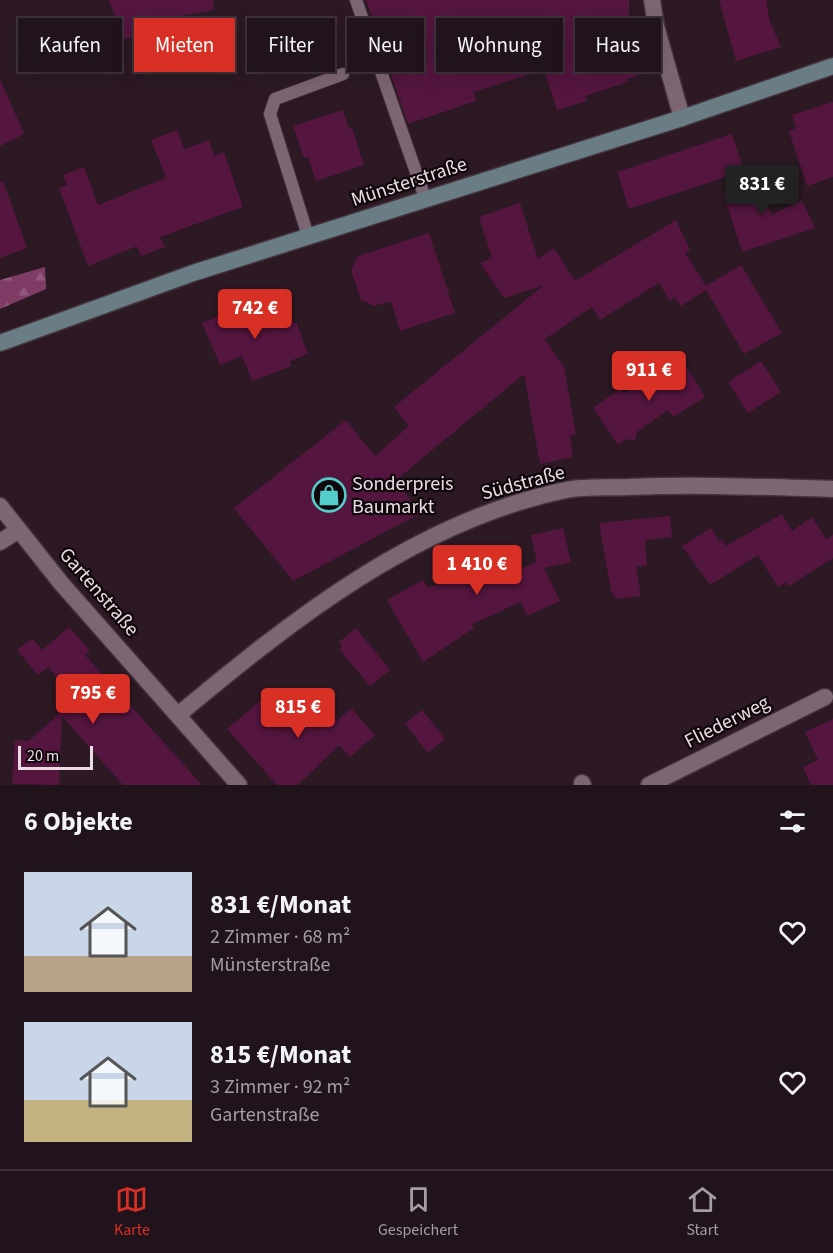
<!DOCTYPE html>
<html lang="de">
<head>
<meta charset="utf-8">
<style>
  :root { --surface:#21131b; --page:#291c24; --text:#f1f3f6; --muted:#a29ea3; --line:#3e323a; --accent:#d93025 }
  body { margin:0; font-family:"Source Sans 3",sans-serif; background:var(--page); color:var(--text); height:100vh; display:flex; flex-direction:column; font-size:22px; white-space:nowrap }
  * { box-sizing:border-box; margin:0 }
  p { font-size:20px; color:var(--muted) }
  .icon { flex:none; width:33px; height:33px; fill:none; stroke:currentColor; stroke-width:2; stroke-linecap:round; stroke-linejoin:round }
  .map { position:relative; height:785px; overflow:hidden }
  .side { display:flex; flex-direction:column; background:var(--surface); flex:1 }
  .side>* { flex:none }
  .hud { position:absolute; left:18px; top:18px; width:798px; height:54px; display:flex; gap:12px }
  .scale { position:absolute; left:18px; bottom:15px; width:75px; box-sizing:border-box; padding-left:6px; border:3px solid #eadce3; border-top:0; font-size:16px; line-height:21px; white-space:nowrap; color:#eadce3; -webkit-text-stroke:4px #0f070b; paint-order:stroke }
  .price { position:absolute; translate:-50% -51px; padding:0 14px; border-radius:6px; background:var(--accent); color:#fff; font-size:20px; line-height:39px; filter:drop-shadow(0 2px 3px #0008) }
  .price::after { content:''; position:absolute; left:50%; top:36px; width:18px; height:14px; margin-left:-9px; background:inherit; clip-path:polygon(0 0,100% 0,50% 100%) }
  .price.active { background:#222; color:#fff }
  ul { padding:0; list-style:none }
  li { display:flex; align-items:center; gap:18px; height:150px; padding:0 24px }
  li span { display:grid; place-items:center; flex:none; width:168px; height:120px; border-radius:0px; color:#555 }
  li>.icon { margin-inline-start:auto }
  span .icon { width:72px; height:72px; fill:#fffc; stroke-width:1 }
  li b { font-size:26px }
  h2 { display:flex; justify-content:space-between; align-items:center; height:72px; padding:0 24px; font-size:26px }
  .tag { padding:0 21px; border-radius:0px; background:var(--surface); box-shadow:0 6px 24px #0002,0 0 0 2px var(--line); font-size:21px; line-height:54px }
  .tag.active { background:var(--accent); color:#fff }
  .tab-bar { display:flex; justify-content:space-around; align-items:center; height:84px; border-top:2px solid var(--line); background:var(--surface); font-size:16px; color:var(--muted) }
  .tab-bar a { display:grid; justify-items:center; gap:3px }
  .tab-bar .active { color:var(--accent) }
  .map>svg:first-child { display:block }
</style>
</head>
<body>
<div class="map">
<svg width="833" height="785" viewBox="0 0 833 785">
  <defs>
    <pattern id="forest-firs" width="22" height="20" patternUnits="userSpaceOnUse" patternTransform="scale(1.5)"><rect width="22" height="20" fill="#7f3d66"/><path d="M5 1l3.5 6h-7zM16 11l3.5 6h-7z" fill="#91587c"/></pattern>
  </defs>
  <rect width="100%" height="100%" fill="#2c1924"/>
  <path fill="url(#forest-firs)" d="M45,267L46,289L0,309V280Z"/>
  <path fill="#54163f" d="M109,0H213L214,10L170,18L171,21L161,27L123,40Z
    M366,0H629V23L642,74L627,79L628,82L585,96L587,101L557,110L544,70L473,92L476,101L408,124Z
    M719,0H766L770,22L781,47L736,61Z
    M0,79L24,134L0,146Z
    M833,102V177L807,186L789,131L796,128L792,115Z
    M343,110L349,129L352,128L364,165L316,181L308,157L304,158L293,126Z
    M177,130L184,149L209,140L214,156L224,152L243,207L160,237L165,247L141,256L137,246L88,266L59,188L67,185L63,175L84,167L98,205L166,178L151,140Z
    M732,134L744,171L629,209L617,172Z
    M756,171L771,215L802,200L815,228L742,252L723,192Z
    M0,181H3L27,248L0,258Z
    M520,203L538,259L554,248L575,281L676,220L690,250L685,253L706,286L741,265L782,333L744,354L706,290L681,306L675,297L670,301L659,283L600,320L592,307L545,339L564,367L576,434L570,436L573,457L540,464L524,374L395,481L421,513L293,581L234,508L346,420L375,456L409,426L394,407L544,285L504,298L480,263L492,258L479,217Z
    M429,233L455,313L400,331L391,301L374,306L361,300L351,270L358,256Z
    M263,298L277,329L296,322L308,354L290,361L291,366L252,381L242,356L220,365L202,323Z
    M681,358L705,397L673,417L668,410L637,432L635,441L626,439L618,445L593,408L620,389L624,394Z
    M761,361L781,392L748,413L728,382Z
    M782,514L792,531L812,517L826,539L833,535V558L789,586L786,582L778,587L758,555L710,585L682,546L711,528L719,541L722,540L726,546Z
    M670,516L672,537L645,540L647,565L636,567L641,596L617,599L611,591L599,523Z
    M563,528L571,562L544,568L560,601L527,616L521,602L472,624L474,628L423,662L387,600L423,580L428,588L463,573L459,565L487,552L498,578L537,562L531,535Z
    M69,627L90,651L85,655L202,785H123L62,716L59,785L12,784L15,740L29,741L75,699L48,667L38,675L17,650L32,638L42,650Z
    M356,628L390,670L370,686L339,649L342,647L339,642Z
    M316,696L336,722L351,708L375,735L350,757L339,745L298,785H277L227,729L261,700L281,723Z
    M422,710L445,739L428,753L405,724Z
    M833,719V785H811L803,767L818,760L805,732Z"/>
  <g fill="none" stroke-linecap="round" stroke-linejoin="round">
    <g stroke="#42343c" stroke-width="14">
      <path id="service" d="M356,0L425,198
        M308,236L270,114L275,99L343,74"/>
    </g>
    <g stroke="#42343c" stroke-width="19">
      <path id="minor" d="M652,0L656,26L682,118
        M0,506L61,583L239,785
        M0,542L19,530
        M178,715C292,620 416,521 566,490C586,486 609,488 629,487C697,484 765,487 833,489
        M582,783L583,785
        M649,785L825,697"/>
    </g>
    <g stroke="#42343c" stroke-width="19">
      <path id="secondary" d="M0,343L193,273L682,118L833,66"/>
    </g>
    <use href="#service" stroke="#7d6673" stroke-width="12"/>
    <use href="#minor" stroke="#7d6673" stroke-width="16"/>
    <use href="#secondary" stroke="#6a7d85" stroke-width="16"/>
  </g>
  <defs>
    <g id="shop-ring" transform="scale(1.725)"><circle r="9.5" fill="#0f070b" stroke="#53cdca" stroke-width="1.5"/><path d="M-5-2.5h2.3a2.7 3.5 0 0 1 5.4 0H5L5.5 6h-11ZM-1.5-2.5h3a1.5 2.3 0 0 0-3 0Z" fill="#53cdca"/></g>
  </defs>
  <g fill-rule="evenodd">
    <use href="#shop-ring" x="329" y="495"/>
  </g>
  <g text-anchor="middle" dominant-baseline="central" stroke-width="4.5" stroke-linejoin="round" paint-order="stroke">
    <g font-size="20" fill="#eadce3" stroke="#0f070b">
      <text transform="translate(409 182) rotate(-18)">Münsterstraße</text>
      <text transform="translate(523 483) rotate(-15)">Südstraße</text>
      <text transform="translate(99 592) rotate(49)">Gartenstraße</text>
      <text transform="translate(727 722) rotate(-27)">Fliederweg</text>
    </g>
    <g font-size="20" fill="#eadce3" stroke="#0f070b" text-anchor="start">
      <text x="352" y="484">Sonderpreis<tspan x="352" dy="23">Baumarkt</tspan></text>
    </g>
  </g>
</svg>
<div class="scale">20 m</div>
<b class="price active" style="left:762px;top:216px">831 €</b>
<b class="price" style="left:255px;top:340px">742 €</b>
<b class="price" style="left:649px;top:402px">911 €</b>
<b class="price" style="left:477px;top:596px">1 410 €</b>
<b class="price" style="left:93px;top:725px">795 €</b>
<b class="price" style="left:298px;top:739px">815 €</b>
<div class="hud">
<a class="tag">Kaufen</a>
<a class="tag active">Mieten</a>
<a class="tag">Filter</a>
<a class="tag">Neu</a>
<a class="tag">Wohnung</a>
<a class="tag">Haus</a>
</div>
</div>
<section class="side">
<h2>6 Objekte<svg class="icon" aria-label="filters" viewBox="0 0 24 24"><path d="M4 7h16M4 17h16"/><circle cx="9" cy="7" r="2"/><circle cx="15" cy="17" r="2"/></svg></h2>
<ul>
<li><span style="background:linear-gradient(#c9d6e8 70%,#b9a48a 0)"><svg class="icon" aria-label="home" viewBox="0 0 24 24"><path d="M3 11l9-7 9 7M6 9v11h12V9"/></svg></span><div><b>831 €/Monat</b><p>2 Zimmer · 68 m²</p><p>Münsterstraße</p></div><svg class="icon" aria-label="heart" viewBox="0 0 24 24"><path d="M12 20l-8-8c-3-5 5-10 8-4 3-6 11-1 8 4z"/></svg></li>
<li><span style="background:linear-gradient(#c9d6e8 65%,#c2b280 0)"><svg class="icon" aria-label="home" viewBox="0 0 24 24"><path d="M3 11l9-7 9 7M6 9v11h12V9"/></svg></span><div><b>815 €/Monat</b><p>3 Zimmer · 92 m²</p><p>Gartenstraße</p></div><svg class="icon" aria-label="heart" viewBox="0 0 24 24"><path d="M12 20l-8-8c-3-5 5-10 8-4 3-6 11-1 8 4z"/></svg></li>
</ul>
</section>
<nav class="tab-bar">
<a class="active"><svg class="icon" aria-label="map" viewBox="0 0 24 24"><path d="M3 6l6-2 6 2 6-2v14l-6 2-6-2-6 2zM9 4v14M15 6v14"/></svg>Karte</a>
<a><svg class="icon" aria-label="saved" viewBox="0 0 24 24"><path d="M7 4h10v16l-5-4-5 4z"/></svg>Gespeichert</a>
<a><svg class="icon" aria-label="home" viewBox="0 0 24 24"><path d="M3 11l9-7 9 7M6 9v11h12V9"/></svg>Start</a>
</nav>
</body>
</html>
